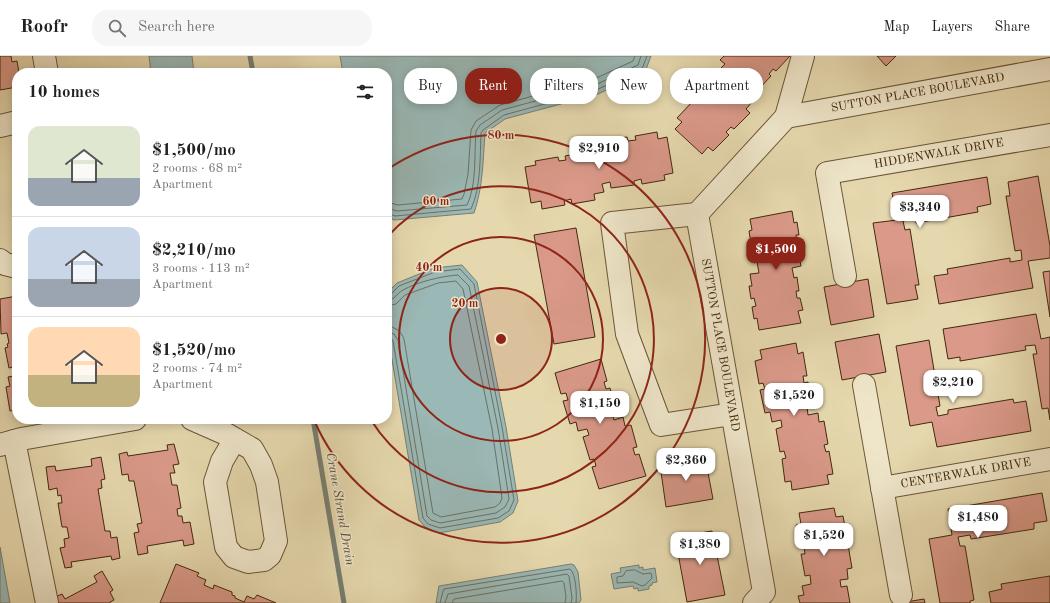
<!DOCTYPE html>
<html lang="en">
<head>
<meta charset="utf-8">
<style>
  :root { --surface:#fff; --page:#f6f6f6; --text:#202124; --muted:#757577; --line:#e0e0e0; --accent:#8f2418 }
  body { margin:0; font-family:"Old Standard TT",serif; background:var(--page); color:var(--text); height:100vh; display:flex; flex-direction:column; font-size:15px; white-space:nowrap }
  * { box-sizing:border-box; margin:0 }
  p { font-size:13px; color:var(--muted) }
  .icon { flex:none; width:22px; height:22px; fill:none; stroke:currentColor; stroke-width:2; stroke-linecap:round; stroke-linejoin:round }
  .map { position:relative; flex:1; overflow:hidden }
  .panel { position:absolute; left:12px; top:12px; width:380px; height:356px; display:flex; flex-direction:column; background:var(--surface); border-radius:16px; box-shadow:0 2px 10px #0003 }
  .panel>* { flex:none }
  .top-card { position:absolute; left:404px; top:12px; width:380px; height:36px; display:flex; gap:8px }
  .price { position:absolute; translate:-50% -34px; padding:0 9px; border-radius:8px; background:#fff; color:#222; font-size:13px; line-height:26px; filter:drop-shadow(0 1px 2px #0008) }
  .price::after { content:''; position:absolute; left:50%; top:24px; width:12px; height:9px; margin-left:-6px; background:inherit; clip-path:polygon(0 0,100% 0,50% 100%) }
  .price.on { background:var(--accent); color:#fff }
  ul { padding:0; list-style:none }
  li { display:flex; align-items:center; gap:12px; height:100px; padding:0 16px }
  li+li { border-top:1px solid var(--line) }
  li span { display:grid; place-items:center; flex:none; width:112px; height:80px; border-radius:12px; color:#555 }
  li>.icon { margin-inline-start:auto }
  span .icon { width:48px; height:48px; fill:#fffc; stroke-width:1 }
  li b { font-size:17px }
  h2 { display:flex; justify-content:space-between; align-items:center; height:48px; padding:0 16px; font-size:17px }
  .tag { padding:0 14px; border-radius:16px; background:var(--surface); box-shadow:0 2px 10px #0003; font-size:14px; line-height:36px }
  .tag.on { background:var(--accent); color:#fff }
  header { display:flex; align-items:center; gap:24px; box-sizing:border-box; height:56px; padding:0 20px; background:var(--surface); border-bottom:1px solid var(--line) }
  header strong { font-size:19px }
  nav { display:flex; gap:22px; margin-inline-start:auto; font-size:14px }
  .search { width:280px; height:36px; background:var(--page); display:flex; align-items:center; gap:10px; box-sizing:border-box; padding:0 14px; border-radius:16px; color:var(--muted); font-size:15px }
  .map>svg:first-child { display:block }
</style>
</head>
<body>
<header>
<strong>Roofr</strong>
<div class="search"><svg class="icon" aria-label="search" viewBox="0 0 24 24"><circle cx="10" cy="10" r="6"/><path d="M15 15l6 6"/></svg>Search here</div>
<nav><a>Map</a><a>Layers</a><a>Share</a></nav>
</header>
<div class="map">
<svg width="1050" height="547" viewBox="0 0 1050 547">
  <rect width="100%" height="100%" fill="#e6d8ae"/>
  <filter id="stains"><feTurbulence type="fractalNoise" baseFrequency=".005" numOctaves="4"/><feColorMatrix values="0 0 0 0 .2 0 0 0 0 .09 0 0 0 0 .02 0 0 0 .5 -.17"/></filter>
  <radialGradient id="worn" r=".72"><stop offset=".6" stop-color="#630" stop-opacity="0"/><stop offset="1" stop-color="#630" stop-opacity=".3"/></radialGradient>
  <path fill="#9ab8b5" stroke="#777f72" d="M149,0H192L194,17H151Z
    M340,0H651L645,16L598,38L505,63L485,77C483,104 483,131 474,157L394,164L387,160V17H343Z
    M462,209L477,226L506,371L518,445L513,457L500,466L439,477L425,471L419,464L387,274V237L397,227L434,212Z
    M0,491L10,547H0Z
    M571,508L574,509L578,516L581,544L579,547H436L439,530Z
    M639,509V512L643,511V514L655,512L657,526L652,527V529L649,530V533L638,535V532L634,533L633,530L614,533L611,518L621,516L620,512Z"/>
  <g fill="none" stroke-linecap="round" stroke-linejoin="round">
    <path stroke="#6e7061" stroke-width="1" d="M387,146L398,149L462,143L464,138L468,118L471,74L476,65L500,49L592,24L633,5L635,0
      M387,152L397,155L467,149C477,129 474,98 476,75L480,69L502,54L595,29L638,9L641,0
      M387,157L395,160L471,153C481,132 480,100 481,77L483,74L504,59L596,34L642,13L647,0
      M387,239L391,238L399,230L435,216L460,213L474,228L502,371L514,444L509,455L498,462L440,472L428,468L423,462L393,285L391,282L387,281
      M387,244C395,244 396,238 403,234C417,226 442,220 458,219L469,230L498,372L509,443L505,451L496,457L440,467L431,464L427,460L398,284L394,278L387,276
      M387,250L396,248L405,239L438,227L456,225L463,233L492,373L502,442L500,447L495,451L441,461L433,457L404,283C401,275 395,271 387,270
      M635,514L643,518L651,517L652,522L645,529L642,530L633,526L617,527V521L623,520L626,515Z
      M440,547L443,535L444,533L570,513C576,518 577,539 576,547
      M445,547L448,538L567,518L569,520L572,542L571,547
      M452,547L454,543L562,525L564,527L566,541L565,547"/>
    <path stroke="#777f72" stroke-width="5" d="M250,0L253,17
      M313,363L344,547"/>
  </g>
  <path fill="#da9989" stroke="#42290d" d="M0,0H11L12,6L17,5L19,17H17V31L0,34Z
    M724,0H790L776,15L773,13L769,18L771,20L755,37L752,34L745,40L752,46L746,53L750,57L734,73L731,71L726,76L729,79L713,95L708,91L702,98L675,73L682,66L677,62L693,45L697,48L702,43L699,40L715,23L719,27L725,21L718,15L725,8L720,4Z
    M877,0H896L886,10Z
    M657,76L658,83L667,81L673,117L664,119L665,124L642,128L641,123L634,125V129L611,132L610,126L602,128L604,136L594,138L595,144L572,148L571,143L564,145L565,149L542,153L541,145L531,147L525,111L536,109L535,105L558,101L559,105L566,104L565,100L588,96L589,101L597,100V91L605,90V84L627,81L628,85L636,84L635,80Z
    M1038,120L1050,190V202L1028,205L1033,232L939,248L934,220L948,218L947,213L1010,202V206L1022,204L1021,194L1015,195L1006,140H1010L1008,126Z
    M987,121L991,148L977,151L978,156L916,167L915,163L903,165L905,174L910,173L919,229H915L918,243L887,248L873,167L897,164L892,137Z
    M792,155L794,167L797,166L799,179H796L797,186L801,185L803,198L799,199L801,210L792,212L794,222L797,221L799,235H796L797,242H800L803,254L798,255L801,267L759,274L757,262L754,263L752,251L756,250L754,242L751,243L749,230H752L750,218L759,217L757,206L754,207L753,195L755,194L753,187L751,188L749,175L752,174L750,163Z
    M576,172L595,281L554,288L534,179Z
    M1050,215V261L1043,216Z
    M868,223L874,261L831,269L824,231Z
    M17,240V354L10,355L6,331L10,330L8,321L14,320L13,311L9,312L5,292L8,291L7,288L9,287L7,277L1,278L0,243Z
    M1036,258L1041,283L1050,281V364L1048,352L1042,353L1033,298H1037L1035,289L1025,290L1026,294L960,305V301L948,303L943,273Z
    M879,278L886,316L842,324L835,286Z
    M929,284L940,350L936,351L938,360L948,358V354L1013,343L1014,347L1026,345L1031,375L937,391L932,366L910,370L896,290Z
    M796,287L798,298L803,296L807,320H803L804,327L808,326L812,349L807,350L808,359L818,357L819,366L824,365L828,388L824,389L826,396L829,395L833,418L827,419L829,428L792,434L791,425L785,426L782,403L786,402L784,395L780,396L776,373L782,371L781,364L772,366L770,356L765,357L760,334L765,333L763,327L759,328L755,305L762,303L760,294Z
    M601,303L607,325L604,326L606,333L610,332L616,354L611,355L614,364L623,361L625,370L631,369L637,391L633,392L635,399L639,398L646,420L599,433L592,411L596,410L594,403L590,404L583,381L589,379L587,373L578,375L576,366L570,368L563,345L568,344L566,337L561,338L555,317Z
    M174,388L179,408L173,409L175,417H170L172,429H177L181,452L177,453L178,460H182L183,467L190,466L194,488L184,490L183,484L147,490L148,497L138,499L134,477L139,476L137,468L142,467L134,425H129L128,418L122,419L119,398L127,396L128,400L168,394L167,389Z
    M101,401L105,423L101,424L102,432L98,433L105,475H110L111,482L117,481L120,502L112,504L111,500L71,506L72,511L65,512L60,492L65,491L64,483L69,482L67,471H62L58,447H62L61,439L58,440L57,432L49,434L46,411L55,410L56,415L92,410L91,403Z
    M705,401L713,443L666,451L660,409Z
    M1042,437L1047,465L1034,467V473L971,483L970,479L958,481L960,490H965L974,544L970,545V547H940L929,483L952,479L948,453Z
    M834,452L836,461L843,460L847,482L842,483L844,490L848,489L852,512L847,513L848,523L840,524L841,531L847,530L850,547H800L798,540L804,539L802,530L811,528L810,519L805,520L801,498H805L804,490L800,491L796,469L801,468L799,457Z
    M712,475L725,539L687,546L675,481Z
    M176,508L199,517L197,520L206,524L204,529L213,533L214,529L232,536V539L235,540V542L244,546L247,540L254,543L257,539L276,547H160Z
    M102,515L113,534L110,536L114,544L110,546V547H56L53,542L62,538L65,543L97,526L94,520Z
    M1050,520V547H991L989,536L1002,533L1001,528Z
    M924,543L925,547H900Z"/>
  <g fill="none" stroke-linecap="round" stroke-linejoin="round">
    <g stroke="#6b5535" stroke-width="24">
      <g id="minor">
        <path d="M44,0L47,17"/>
        <path id="s1" d="M786,61L1050,13"/>
        <path d="M0,70L17,66"/>
        <path d="M697,158L612,167L627,278L661,369L732,358"/>
        <path d="M0,204L5,208L17,211"/>
        <path id="s2" d="M845,220L827,117L1050,79"/>
        <path d="M864,329L901,539"/>
        <path d="M192,363L226,378L252,393L261,409L267,426L276,485L270,499L264,504L248,506L234,501L226,491L215,426L222,405L235,383"/>
        <path d="M14,385L47,547"/>
        <path d="M0,389L21,383L135,363"/>
        <path id="s3" d="M882,432L1050,403"/>
        <path d="M754,547L764,536L697,158L786,61L803,0"/>
      </g>
    </g>
    <use href="#minor" stroke="#efe6ca" stroke-width="22"/>
  </g>
  <circle cx="501" cy="283" r="51" fill="#8f2418" fill-opacity=".12"/>
  <g fill="none" stroke="#8f2418" stroke-width="2">
    <circle cx="501" cy="283" r="51"/>
    <circle cx="501" cy="283" r="102"/>
    <path d="M387 181A153 153 0 1 1 371 364"/>
    <path d="M388 113A204 204 0 1 1 314 364"/>
  </g>
  <g text-anchor="middle" dominant-baseline="central" stroke-width="3" stroke-linejoin="round" paint-order="stroke">
    <g font-size="12" fill="#42290d" stroke="#efe6ca">
      <text stroke="none"><textPath href="#s1" startOffset="134">SUTTON PLACE BOULEVARD</textPath></text>
      <text stroke="none"><textPath href="#s2" startOffset="218">HIDDENWALK DRIVE</textPath></text>
      <text transform="translate(720 289) rotate(80)">SUTTON PLACE BOULEVARD</text>
      <text stroke="none"><textPath href="#s3" startOffset="85">CENTERWALK DRIVE</textPath></text>
    </g>
    <g font-size="13" font-style="italic" fill="#584d37" stroke="#efe6ca">
      <text transform="translate(340 453) rotate(80)">Crane Strand Drain</text>
    </g>
  </g>
  <circle cx="501" cy="283" r="6" fill="#8f2418" stroke="#efe6ca" stroke-width="2"/>
  <g font-size="12" text-anchor="middle" font-weight="bold" fill="#8f2418" stroke="#efe6ca" stroke-width="3" stroke-linejoin="round" paint-order="stroke">
    <text x="501" y="83">80 m</text>
    <text x="436" y="149">60 m</text>
    <text x="429" y="215">40 m</text>
    <text x="465" y="251">20 m</text>
  </g>
  <rect width="100%" height="100%" filter="url(#stains)"/>
  <rect width="100%" height="100%" fill="url(#worn)"/>
</svg>
<b class="price" style="left:599px;top:114px">$2,910</b>
<b class="price" style="left:920px;top:173px">$3,340</b>
<b class="price on" style="left:776px;top:215px">$1,500</b>
<b class="price" style="left:953px;top:348px">$2,210</b>
<b class="price" style="left:794px;top:361px">$1,520</b>
<b class="price" style="left:600px;top:369px">$1,150</b>
<b class="price" style="left:686px;top:426px">$2,360</b>
<b class="price" style="left:978px;top:483px">$1,480</b>
<b class="price" style="left:824px;top:501px">$1,520</b>
<b class="price" style="left:700px;top:510px">$1,380</b>
<div class="top-card">
<a class="tag">Buy</a>
<a class="tag on">Rent</a>
<a class="tag">Filters</a>
<a class="tag">New</a>
<a class="tag">Apartment</a>
</div>
<section class="panel">
<h2>10 homes<svg class="icon" aria-label="filters" viewBox="0 0 24 24"><path d="M4 7h16M4 17h16"/><circle cx="9" cy="7" r="2"/><circle cx="15" cy="17" r="2"/></svg></h2>
<ul>
<li><span style="background:linear-gradient(#dfe7d0 65%,#9aa5b1 0)"><svg class="icon" aria-label="home" viewBox="0 0 24 24"><path d="M3 11l9-7 9 7M6 9v11h12V9"/></svg></span><div><b>$1,500/mo</b><p>2 rooms · 68 m²</p><p>Apartment</p></div></li>
<li><span style="background:linear-gradient(#c9d6e8 65%,#9aa5b1 0)"><svg class="icon" aria-label="home" viewBox="0 0 24 24"><path d="M3 11l9-7 9 7M6 9v11h12V9"/></svg></span><div><b>$2,210/mo</b><p>3 rooms · 113 m²</p><p>Apartment</p></div></li>
<li><span style="background:linear-gradient(#ffd9b3 60%,#c2b280 0)"><svg class="icon" aria-label="home" viewBox="0 0 24 24"><path d="M3 11l9-7 9 7M6 9v11h12V9"/></svg></span><div><b>$1,520/mo</b><p>2 rooms · 74 m²</p><p>Apartment</p></div></li>
</ul>
</section>
</div>
</body>
</html>
